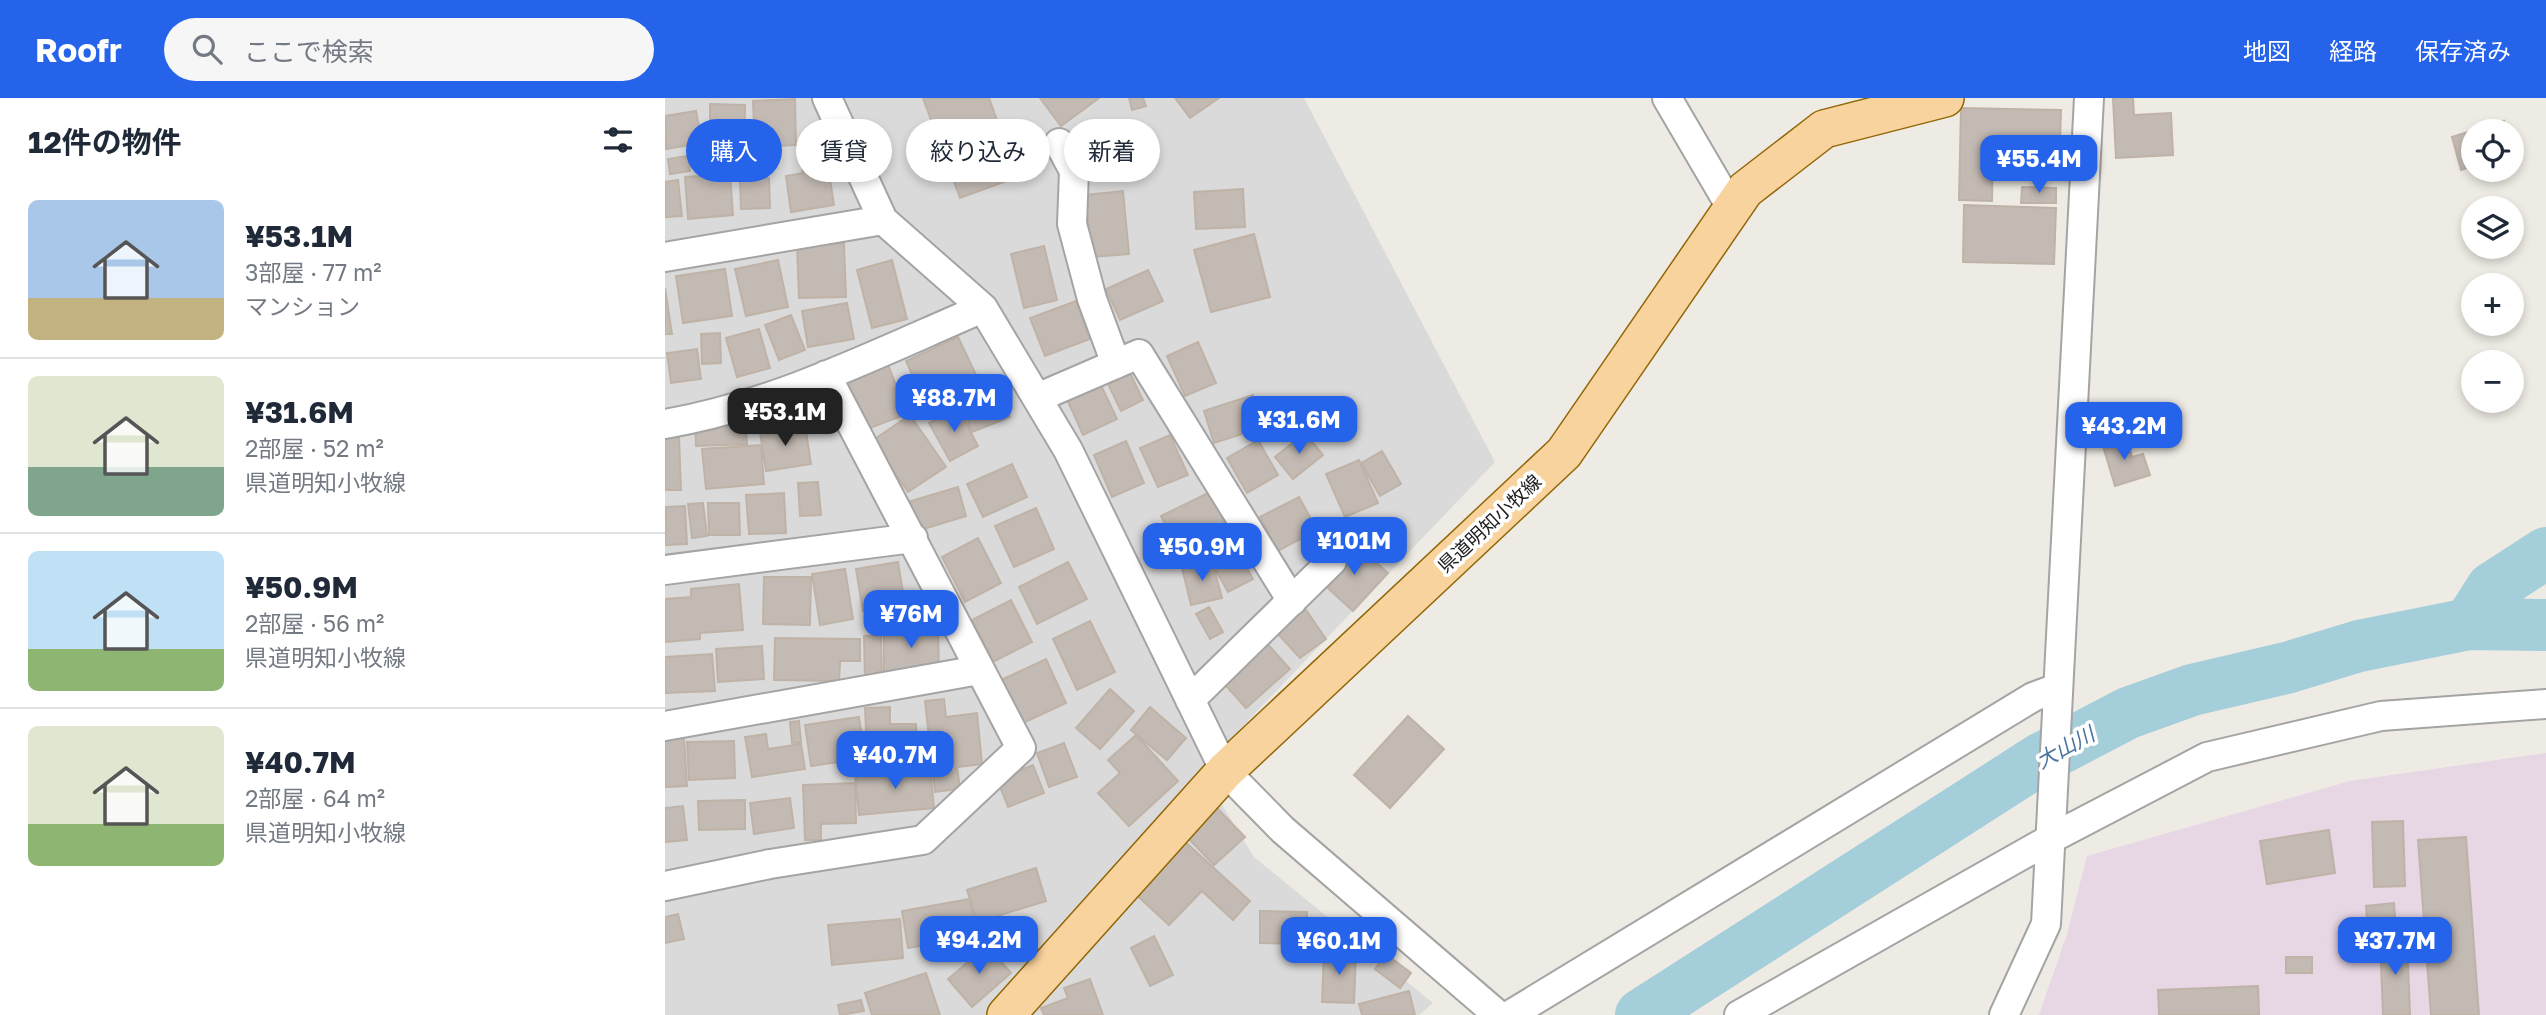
<!DOCTYPE html>
<html lang="ja">
<head>
<meta charset="utf-8">
<style>
  :root { --surface:#fff; --page:#f6f6f7; --text:#1f2937; --muted:#747a83; --line:#e0e1e3; --accent:#2563eb }
  body { margin:0; font-family:"Golos Text","Noto Sans JP",sans-serif; background:var(--page); color:var(--text); height:100vh; display:flex; flex-direction:column; font-size:26px; white-space:nowrap }
  * { box-sizing:border-box; margin:0 }
  p { font-size:23px; color:var(--muted) }
  .icon { flex:none; width:38px; height:38px; fill:none; stroke:currentColor; stroke-width:2; stroke-linecap:round; stroke-linejoin:round }
  .map { position:relative; flex:1; overflow:hidden }
  .drawer { display:flex; flex-direction:column; background:var(--surface); width:665px }
  .drawer>* { flex:none }
  .hud { position:absolute; left:21px; top:21px; width:665px; height:63px; display:flex; gap:14px }
  .controls { position:absolute; left:1796px; top:21px; display:grid; gap:14px }
  .controls a { display:grid; place-items:center; width:63px; height:63px; border-radius:50%; background:var(--surface); box-shadow:0 4px 10px #0003; font-size:35px }
  .price { position:absolute; translate:-50% -60px; padding:0 16px; border-radius:14px; background:var(--accent); color:#fff; font-size:23px; line-height:46px; filter:drop-shadow(0 2px 4px #0008) }
  .price::after { content:''; position:absolute; left:50%; top:42px; width:21px; height:16px; margin-left:-10px; background:inherit; clip-path:polygon(0 0,100% 0,50% 100%) }
  .price.on { background:#222; color:#fff }
  ul { padding:0; list-style:none }
  li { display:flex; align-items:center; gap:21px; height:175px; padding:0 28px }
  li+li { border-top:2px solid var(--line) }
  li span { display:grid; place-items:center; flex:none; width:196px; height:140px; border-radius:10px; color:#555 }
  li>.icon { margin-inline-start:auto }
  span .icon { width:84px; height:84px; fill:#fffc; stroke-width:1 }
  li b { font-size:30px }
  h2 { display:flex; justify-content:space-between; align-items:center; height:84px; padding:0 28px; font-size:30px }
  .tag { padding:0 24px; border-radius:32px; background:var(--surface); box-shadow:0 4px 10px #0003; font-size:24px; line-height:63px }
  .tag.on { background:var(--accent); color:#fff }
  header { display:flex; align-items:center; gap:42px; box-sizing:border-box; height:98px; padding:0 35px; background:var(--accent); color:#fff }
  header strong { font-size:33px }
  nav { display:flex; gap:38px; margin-inline-start:auto; font-size:24px }
  .search { width:490px; height:63px; background:var(--page); display:flex; align-items:center; gap:18px; box-sizing:border-box; padding:0 24px; border-radius:38px; color:var(--muted); font-size:26px }
  main { display:flex; flex:1; min-height:0 }
  .map>svg:first-child { display:block }
</style>
</head>
<body>
<header>
<strong>Roofr</strong>
<div class="search"><svg class="icon" aria-label="search" viewBox="0 0 24 24"><circle cx="10" cy="10" r="6"/><path d="M15 15l6 6"/></svg>ここで検索</div>
<nav><a>地図</a><a>経路</a><a>保存済み</a></nav>
</header>
<main>
<section class="drawer">
<h2>12件の物件<svg class="icon" aria-label="filters" viewBox="0 0 24 24"><path d="M4 7h16M4 17h16"/><circle cx="9" cy="7" r="2"/><circle cx="15" cy="17" r="2"/></svg></h2>
<ul>
<li><span style="background:linear-gradient(#a9c7e8 70%,#c2b280 0)"><svg class="icon" aria-label="home" viewBox="0 0 24 24"><path d="M3 11l9-7 9 7M6 9v11h12V9"/></svg></span><div><b>¥53.1M</b><p>3部屋 · 77 m²</p><p>マンション</p></div></li>
<li><span style="background:linear-gradient(#dfe7d0 65%,#7fa58c 0)"><svg class="icon" aria-label="home" viewBox="0 0 24 24"><path d="M3 11l9-7 9 7M6 9v11h12V9"/></svg></span><div><b>¥31.6M</b><p>2部屋 · 52 m²</p><p>県道明知小牧線</p></div></li>
<li><span style="background:linear-gradient(#bfe0f5 70%,#8fb573 0)"><svg class="icon" aria-label="home" viewBox="0 0 24 24"><path d="M3 11l9-7 9 7M6 9v11h12V9"/></svg></span><div><b>¥50.9M</b><p>2部屋 · 56 m²</p><p>県道明知小牧線</p></div></li>
<li><span style="background:linear-gradient(#dfe7d0 70%,#8fb573 0)"><svg class="icon" aria-label="home" viewBox="0 0 24 24"><path d="M3 11l9-7 9 7M6 9v11h12V9"/></svg></span><div><b>¥40.7M</b><p>2部屋 · 64 m²</p><p>県道明知小牧線</p></div></li>
</ul>
</section>
<div class="map">
<svg width="1881" height="917" viewBox="0 0 1881 917">
  <rect width="100%" height="100%" fill="#eeebe4"/>
  <path fill="#dbdada" d="M0,0H639L830,364L536,672L589,759L768,905L754,917H0Z"/>
  <path fill="#e7d6e4" d="M1881,655V917H1374L1402,836L1422,758L1685,683Z"/>
  <g fill="none" stroke-linecap="round" stroke-linejoin="round">
    <path stroke="#a5cedb" stroke-width="52" d="M1804,526L1827,490L1881,455
      M976,917L1377,660L1463,615L1527,592L1625,569L1694,548L1804,526L1881,527"/>
  </g>
  <path fill="#c3bab3" stroke="#bfb2a6" stroke-width="2" d="M258,0H324L352,79L295,100Z
    M375,0H434L396,28Z
    M464,0H478L481,8L467,12Z
    M510,0H554L525,20Z
    M1448,0H1468L1469,17L1506,15L1508,57L1451,60Z
    M130,1L131,47L90,49L88,3Z
    M45,6L80,7L79,53L45,52Z
    M1296,10L1396,12L1395,43H1368V57L1328,56L1327,103L1294,102Z
    M31,13L37,45L1,51L0,18Z
    M1839,23L1842,33H1808V68L1796,72L1787,39Z
    M452,25L467,64L434,77L418,39Z
    M161,56L169,107L126,114L121,78L138,75L135,60Z
    M23,58L25,73L5,76L3,61Z
    M65,76L68,117L23,121L20,79Z
    M104,80L105,110L76,111L75,81Z
    M13,82L17,118L0,119V84Z
    M1357,89L1391,90V105H1356Z
    M578,91L580,129L531,131L529,94Z
    M458,93L464,156L427,159L420,97Z
    M1299,107L1391,110L1389,166L1298,164Z
    M589,136L605,199L546,214L529,152Z
    M179,145L181,199L134,200L132,147Z
    M379,148L392,202L359,210L346,156Z
    M113,162L123,209L81,218L70,171Z
    M227,162L242,221L207,230L192,172Z
    M60,171L67,218L18,225L11,178Z
    M483,172L498,203L455,222L441,191Z
    M0,190L7,236H0Z
    M411,203L425,241L380,258L365,220Z
    M182,205L189,241L143,249L137,213Z
    M126,217L140,252L114,262L100,227Z
    M94,231L105,270L72,279L61,240Z
    M55,235L56,265L37,266L36,236Z
    M293,239L314,283L261,307L241,263Z
    M533,244L551,285L520,298L502,258Z
    M32,251L36,281L6,285L2,255Z
    M222,264L242,316L197,333L177,281Z
    M465,275L478,302L456,313L443,286Z
    M434,283L452,321L418,337L401,299Z
    M333,291L345,319L307,334L296,306Z
    M588,297L598,329L549,345L539,313Z
    M293,310L313,348L285,363L264,325Z
    M245,317L281,369L243,394L207,343Z
    M80,319L82,346L31,348L30,322Z
    M140,327L146,366L101,373L95,334Z
    M640,335L658,357L628,381L610,359Z
    M505,337L523,377L493,389L475,350Z
    M1461,338L1467,359L1478,356L1485,377L1450,388L1437,345Z
    M14,339L16,392H0V340Z
    M593,342L613,377L582,395L562,360Z
    M461,343L479,385L447,399L429,357Z
    M96,347L99,386L41,391L37,351Z
    M717,353L736,386L715,398L696,365Z
    M694,362L713,405L680,419L661,376Z
    M347,366L362,399L318,419L302,386Z
    M153,384L156,417L135,418L133,385Z
    M293,389L301,418L252,433L243,404Z
    M545,394L562,428L531,443L526,433L507,441L496,418Z
    M119,395L121,435L84,436L81,397Z
    M634,399L652,432L613,453L595,419Z
    M38,405L42,438L27,440L23,406Z
    M43,405H74L75,437H44Z
    M20,408L22,446L0,447L1,409Z
    M371,410L389,451L349,469L330,428Z
    M562,434L588,481L563,494L550,471L556,468L543,444Z
    M313,440L336,485L300,504L277,459Z
    M690,445L723,475L688,513L655,483Z
    M547,463L557,500L526,507L517,470Z
    M233,464L240,507L198,513L191,471Z
    M403,464L422,501L372,526L354,489Z
    M180,471L188,521L155,527L147,476Z
    M99,479H146L145,527L98,526Z
    M74,486L78,532L35,535V541L0,544V501L26,499V491Z
    M346,502L367,544L328,564L307,522Z
    M544,509L558,534L545,541L531,516Z
    M639,509L661,541L635,560L612,535Z
    M425,523L450,574L412,592L388,541Z
    M273,528L274,574L219,575V529Z
    M216,537L217,583H200L199,538Z
    M110,540L195,541V563H175L174,583L109,582Z
    M599,542L625,571L581,610L555,581Z
    M97,548L99,581L53,584L51,551Z
    M47,556L50,593L0,595V559Z
    M381,561L401,605L356,626L336,582Z
    M445,591L469,613L435,651L411,630Z
    M279,601L281,619L312,615L317,666L292,669L295,691L270,694L260,603Z
    M225,609V626H251L252,668L203,670L200,610Z
    M485,609L521,640L502,662L466,632Z
    M743,618L779,651L725,710L689,677Z
    M194,619L200,660L146,668L140,627Z
    M134,623L136,644L127,645L125,624Z
    M101,636L103,651L136,646L140,671L87,679L80,639Z
    M471,637L513,683L464,728L433,695L455,675L443,662Z
    M19,640L22,688L0,689V641Z
    M69,643L70,680L24,682L22,644Z
    M399,645L412,679L384,689L372,655Z
    M368,667L379,695L343,709L332,681Z
    M265,669L269,710L194,717L190,677Z
    M190,685L191,725L156,726V742H140L138,687Z
    M125,700L129,730L89,736L85,705Z
    M80,702V731L34,732L33,703Z
    M18,708L22,742L0,744V710Z
    M551,709L580,739L549,767L521,738Z
    M1738,723L1740,788L1709,789L1707,724Z
    M1664,732L1670,775L1602,786L1595,743Z
    M1801,739L1814,917H1766L1753,742Z
    M516,740L585,803L568,822L537,793L504,827L467,793Z
    M371,770L381,803L332,818L335,829L316,835L302,792Z
    M305,801L311,838L243,850L237,813Z
    M1729,805L1730,819L1702,822L1701,808Z
    M595,813L642,814V846L595,845Z
    M13,816L19,841L0,845V819Z
    M235,821L238,860L167,867L163,827Z
    M489,838L508,877L485,888L466,850Z
    M1742,840L1745,917H1718L1715,841Z
    M322,848L346,875L307,909L283,881Z
    M659,853L691,854L689,905L657,904Z
    M721,856L746,875L735,890L710,871Z
    M1621,859H1647V875H1621Z
    M261,875L275,917H207L200,895Z
    M425,881L438,917H379L376,910L403,900L399,890Z
    M1593,888L1594,917H1494L1493,892Z
    M744,893L750,917H697L694,906Z
    M196,902L199,913L175,917L173,907Z"/>
  <g fill="none" stroke-linecap="round" stroke-linejoin="round">
    <g stroke="#a4a4a4" stroke-width="32">
      <path id="minor" d="M162,0L218,122L318,210L403,352L560,673L618,732L833,917
        M1002,0L1067,111
        M394,45L409,73L407,126L427,201L451,266
        M0,159L218,122
        M372,300L474,256L627,503
        M0,326C111,307 215,254 318,210
        M0,472L248,440
        M525,602L667,463
        M0,628L314,572
        M0,788L105,766L258,742L356,650L161,277
        M845,917L1368,599L1392,590
        M1074,917L1387,740L1542,659L1716,618L1881,606
        M1339,917L1381,826L1424,0"/>
    </g>
    <g stroke="#926605" stroke-width="40">
      <path id="major" d="M341,917L560,673L899,355L1080,92L1159,31L1280,0"/>
    </g>
    <use href="#minor" stroke="#fff" stroke-width="28"/>
    <use href="#major" stroke="#f9d39e" stroke-width="37"/>
  </g>
  <g text-anchor="middle" dominant-baseline="central" stroke-width="7" stroke-linejoin="round" paint-order="stroke">
    <g font-size="19" fill="#1d1d1d" stroke="#fff">
      <text transform="translate(824 425) rotate(-43)">県道明知小牧線</text>
    </g>
    <g font-size="21" font-style="italic" fill="#4a75a2" stroke="#fff">
      <text transform="translate(1400 649) rotate(-29)">大山川</text>
    </g>
  </g>
</svg>
<div class="controls">
<a><svg class="icon" aria-label="locate" viewBox="0 0 24 24"><circle cx="12" cy="12" r="6"/><path d="M12 2v4M12 18v4M2 12h4M18 12h4"/></svg></a>
<a><svg class="icon" aria-label="layers" viewBox="0 0 24 24"><path d="M12 4l9 5-9 5-9-5zM3 14l9 5 9-5"/></svg></a>
<a>+</a>
<a>−</a>
</div>
<b class="price" style="left:1374px;top:97px">¥55.4M</b>
<b class="price" style="left:289px;top:336px">¥88.7M</b>
<b class="price on" style="left:120px;top:350px">¥53.1M</b>
<b class="price" style="left:634px;top:358px">¥31.6M</b>
<b class="price" style="left:1459px;top:364px">¥43.2M</b>
<b class="price" style="left:689px;top:479px">¥101M</b>
<b class="price" style="left:537px;top:485px">¥50.9M</b>
<b class="price" style="left:246px;top:552px">¥76M</b>
<b class="price" style="left:230px;top:693px">¥40.7M</b>
<b class="price" style="left:314px;top:878px">¥94.2M</b>
<b class="price" style="left:674px;top:879px">¥60.1M</b>
<b class="price" style="left:1730px;top:879px">¥37.7M</b>
<div class="hud">
<a class="tag on">購入</a>
<a class="tag">賃貸</a>
<a class="tag">絞り込み</a>
<a class="tag">新着</a>
</div>
</div>
</main>
</body>
</html>
